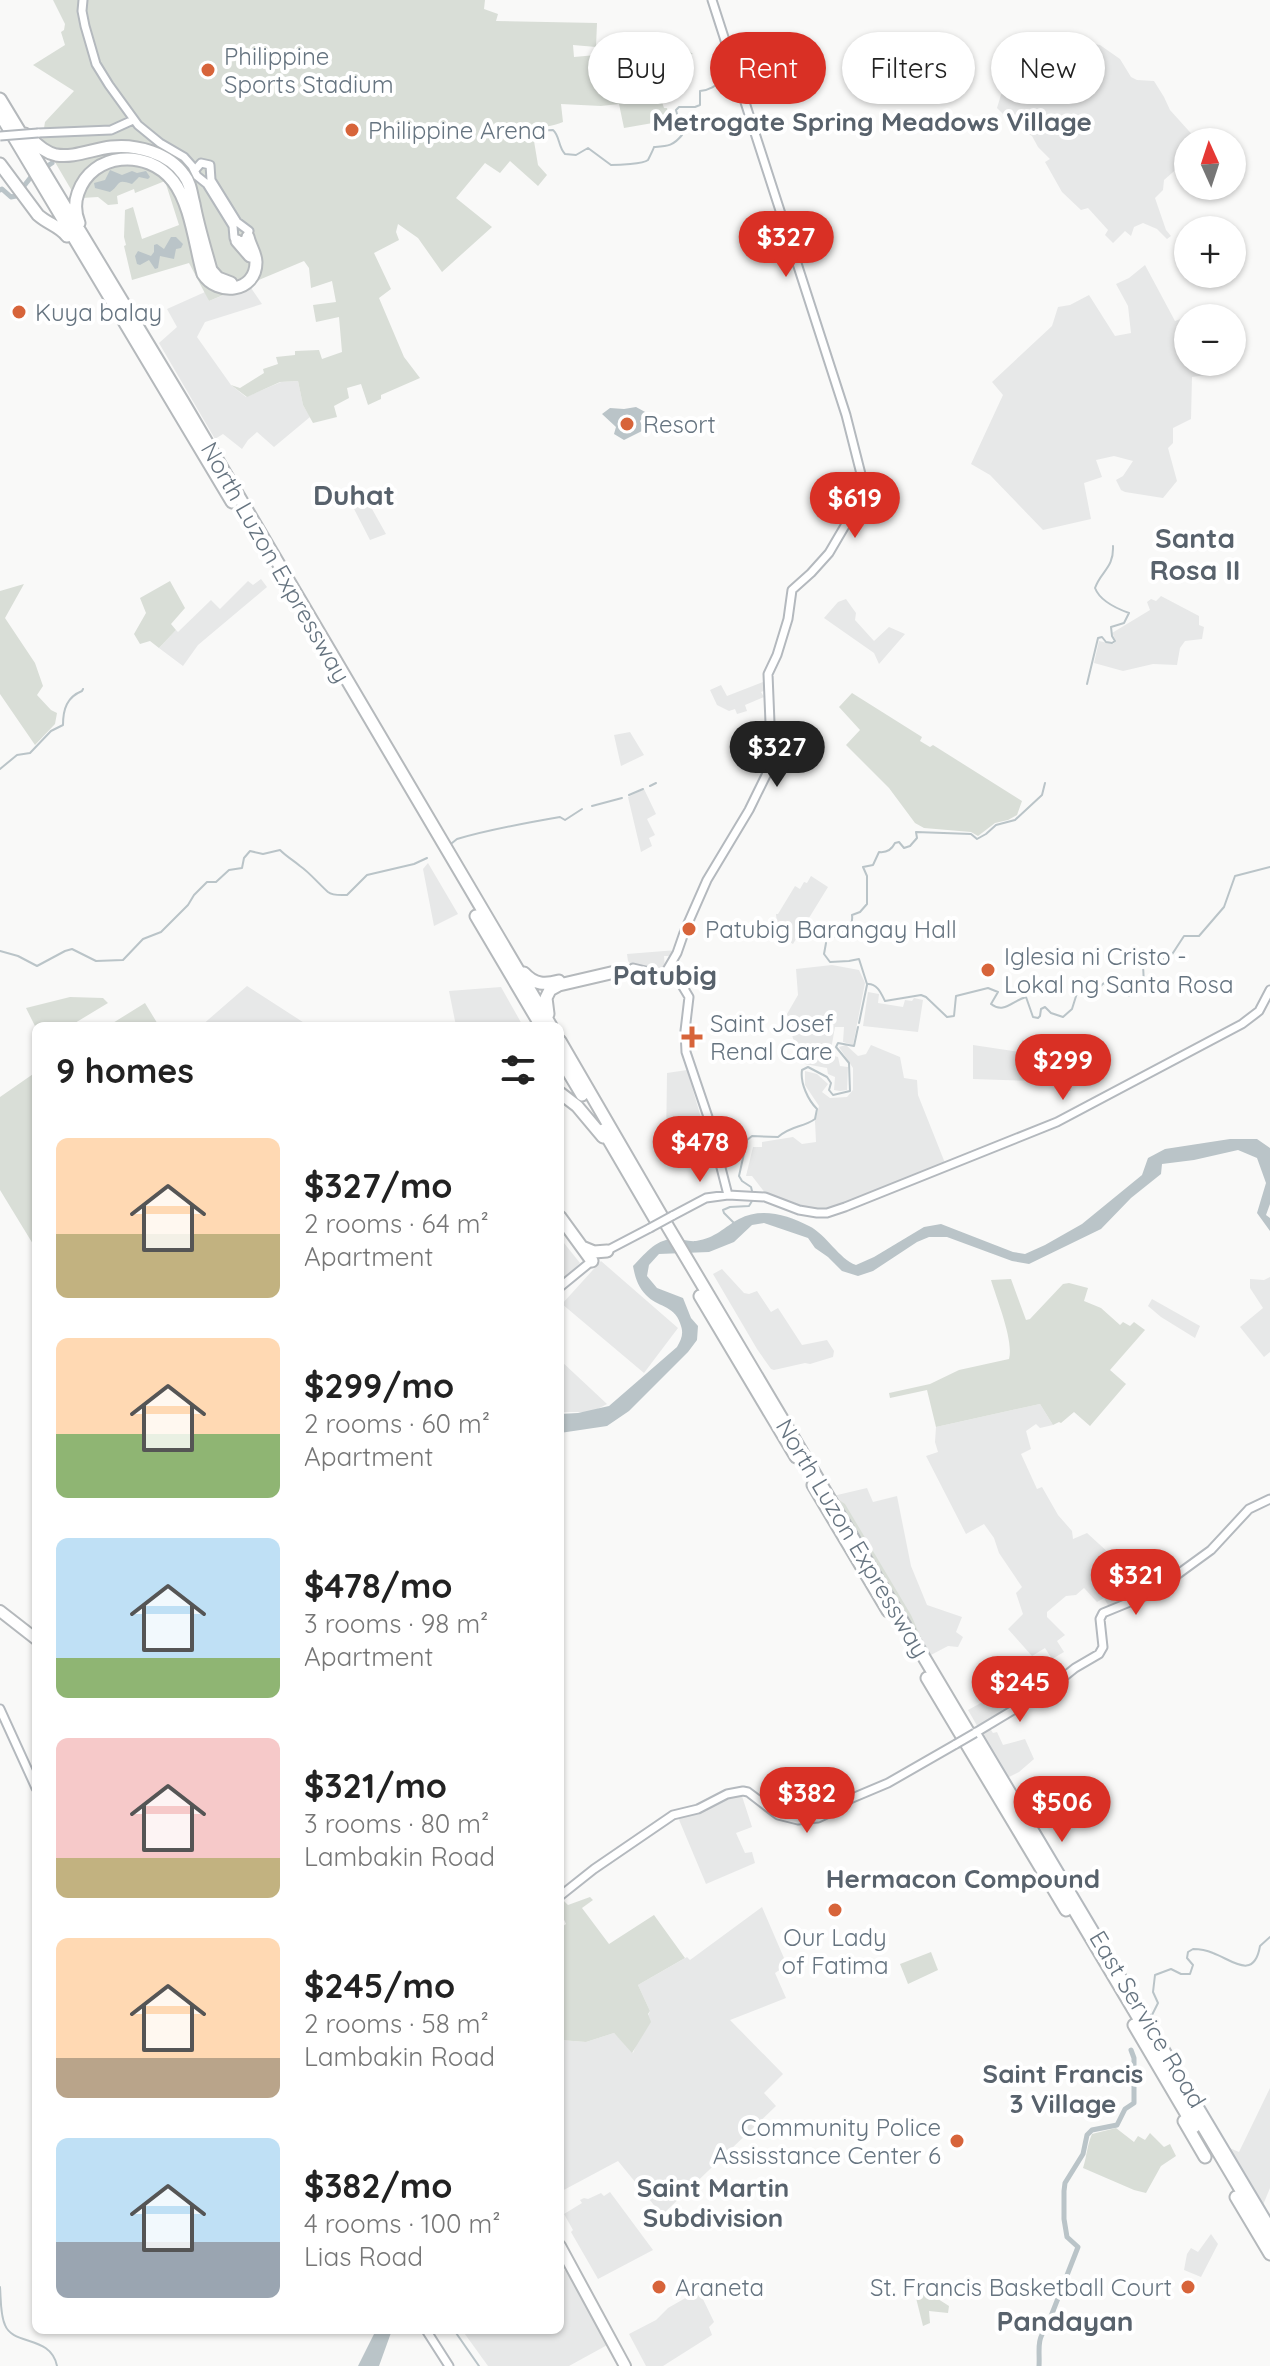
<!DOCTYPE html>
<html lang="en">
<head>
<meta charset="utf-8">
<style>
  :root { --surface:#fff; --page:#f6f6f6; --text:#222; --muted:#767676; --accent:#d93025 }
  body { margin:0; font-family:Quicksand,sans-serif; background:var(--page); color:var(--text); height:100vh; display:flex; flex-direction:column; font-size:30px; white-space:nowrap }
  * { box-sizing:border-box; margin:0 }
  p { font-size:26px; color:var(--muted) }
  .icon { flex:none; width:44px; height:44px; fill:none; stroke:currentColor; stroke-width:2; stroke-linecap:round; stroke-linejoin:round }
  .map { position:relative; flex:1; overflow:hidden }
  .panel { position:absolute; left:32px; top:1022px; width:532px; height:1312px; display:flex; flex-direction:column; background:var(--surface); border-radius:12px; box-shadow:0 2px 6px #0004 }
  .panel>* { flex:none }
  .banner { position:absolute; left:588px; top:32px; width:562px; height:72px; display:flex; gap:16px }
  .needle { width:52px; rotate:357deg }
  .tools { position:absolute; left:1174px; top:128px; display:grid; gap:16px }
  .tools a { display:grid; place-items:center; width:72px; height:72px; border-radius:50%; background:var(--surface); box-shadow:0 2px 6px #0004; font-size:40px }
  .price { position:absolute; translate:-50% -68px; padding:0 18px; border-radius:28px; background:var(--accent); color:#fff; font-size:26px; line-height:52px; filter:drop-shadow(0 2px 4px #0008) }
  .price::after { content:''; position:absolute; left:50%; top:48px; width:24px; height:18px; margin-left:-12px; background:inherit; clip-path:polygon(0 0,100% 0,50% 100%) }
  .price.current { background:#222; color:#fff }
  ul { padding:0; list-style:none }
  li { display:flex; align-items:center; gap:24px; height:200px; padding:0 24px }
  li span { display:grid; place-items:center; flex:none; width:224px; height:160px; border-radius:12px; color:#555 }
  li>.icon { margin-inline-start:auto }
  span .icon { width:96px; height:96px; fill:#fffc; stroke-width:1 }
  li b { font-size:34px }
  h2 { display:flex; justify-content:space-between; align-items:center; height:96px; padding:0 24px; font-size:34px }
  .pill { padding:0 28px; border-radius:36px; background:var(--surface); box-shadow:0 2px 6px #0004; font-size:28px; line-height:72px }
  .pill.current { background:var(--accent); color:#fff }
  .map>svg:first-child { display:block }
</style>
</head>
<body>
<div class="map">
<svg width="1270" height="2366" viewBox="0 0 1270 2366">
  <rect width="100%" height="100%" fill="#f9f9f8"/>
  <path fill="#e7e8e8" d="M1073,44L1080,52L1094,44L1100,45L1120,59L1131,77L1137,80L1154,81L1164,97L1170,110L1197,140L1206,141L1188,142V159L1164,180L1163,190L1155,198L1166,230L1171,236L1167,239L1157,229L1143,223L1134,227L1131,236L1125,231L1113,243L1105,235L1108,230L1088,208L1081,210L1062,192L1045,162L1050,159L1038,147L1032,136L1013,124L997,108L1003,88L1002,74L1053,94L1068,47Z
    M1145,265L1175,321L1195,314L1198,318H1188V362H1215L1214,374L1192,377L1191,419L1173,428V443L1168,448L1177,481L1163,498L1125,492L1121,490L1116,480L1123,476L1133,461L1114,456L1096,460L1102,477L1084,483L1091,519L1043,530L990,475L971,464L1003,395L992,382L1052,326L1058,307L1070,305L1089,295L1115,336L1131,333L1128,306L1116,284L1129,278Z
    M249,285L262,304L205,322L197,337L231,385L246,397L281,382L298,381L303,405L310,417L274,447L257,432L248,440L242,449L223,434L215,439L159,343L177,327L167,309L205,292L209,301Z
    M367,500L386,534L370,540L353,507Z
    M261,579L267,587L198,645L183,666L159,648L176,630L178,632L211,600L220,609L248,581L253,585Z
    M1161,596L1199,616V625L1204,627L1202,639L1185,641L1180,648L1177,665L1153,664L1123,671L1094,663L1099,641L1113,644L1116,641L1112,633L1150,610L1147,602L1151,599L1156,601Z
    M846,599L856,613L855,620L874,641L889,627L905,634L879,664L874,653L824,618L838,602Z
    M763,682L766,690L761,692L764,697L745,705L747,711L737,714L735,709L729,711L717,705L710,690L721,685L727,696Z
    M630,732L644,755L621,766L614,735Z
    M644,789L656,814L647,819L655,835L649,838L652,846L641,852L628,797Z
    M428,863L458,914L434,926L423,869Z
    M811,876L828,887L793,944L779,935L782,928L777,924L776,914H778L795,886L800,889L804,882L807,883Z
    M677,950L674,956H664L665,968L660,972L633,967L628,961L627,954Z
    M832,965L859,970L865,983L853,1045L843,1042L844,1027H835L830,1055L838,1057L840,1066L848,1067L847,1090L840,1091L834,1090L835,1077L828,1074L827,1068L799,1063L787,1014L798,995L796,969Z
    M247,986L309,1026H201Z
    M501,987L523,1026H456L449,991Z
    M868,992L879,994L878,1003L903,1007L905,1000L912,1001L914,998L923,1000L918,1032L863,1026Z
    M1022,1040L1051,1043L1049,1059L1066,1071L1071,1091H1063L1058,1082L973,1079V1045L1020,1052Z
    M846,1045L858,1056L866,1054L871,1045L900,1057L904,1078L917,1080L918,1095L945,1163L875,1192L824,1211H812L766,1194L752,1176H746L753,1147H762V1142L793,1137L802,1144L816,1142L815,1121L819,1106L805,1085V1071L817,1074L828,1084L822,1092L830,1098L847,1097L853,1090V1068L839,1047Z
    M687,1070L704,1128L687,1132L682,1160H668L666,1149L667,1073Z
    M560,1238L580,1263L562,1280L560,1278Z
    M601,1261L678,1328L644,1373L562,1304Z
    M722,1269L744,1293L749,1294L757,1291L771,1312L778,1308L802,1345L827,1340L834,1351L833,1357L810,1364L805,1363L774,1370L771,1369L757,1349L713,1274Z
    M1270,1277V1352L1264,1357L1240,1327L1263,1308L1250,1288V1279L1264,1280Z
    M1152,1299L1200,1326L1195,1338L1161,1317L1148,1306Z
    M560,1360L607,1404L592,1412H560Z
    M1040,1404L1053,1425L1040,1428L1036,1424L1026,1431L1031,1449L1021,1454L1037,1489L1042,1487L1058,1515L1072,1531L1073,1539L1087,1533L1110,1554L1117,1553L1154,1590L1109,1607L1104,1598L1097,1602L1084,1588L1076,1595L1066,1596L1047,1612V1617L1065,1635L1057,1641L1064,1652L1052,1659L1045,1648L1032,1656L1008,1629L1023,1614L1016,1593L1022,1587L999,1553L994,1538L984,1524L966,1534L926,1456L938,1452L935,1442L936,1427Z
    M867,1488L873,1502L897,1496L911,1566L927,1605L962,1617L956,1632L963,1637L958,1647L948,1646L929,1656L833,1496Z
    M1010,1687L1023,1703L979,1729L968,1710Z
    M989,1727L993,1733L997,1732L1003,1745L1025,1739L1034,1759L1019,1772L1007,1778L980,1732Z
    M741,1793L752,1827L736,1833L745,1853L752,1852L755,1863L706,1884L677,1815L729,1795Z
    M762,1907L787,1965L775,1973L786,1998L730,2020L783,2074L764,2093L776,2106L662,2215L618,2161L560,2192V2040L586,2042L614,2033L633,2053L650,2011L638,1985L687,1957L690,1960Z
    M1270,2088V2188L1263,2205L1227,2147L1239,2152Z
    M610,2192L653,2250L598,2279L571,2232L573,2230L564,2214L582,2203L580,2200L584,2198L588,2199L601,2193L604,2196Z
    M1211,2234L1218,2244L1201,2277L1184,2270L1187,2254L1191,2248L1198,2252Z
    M567,2269L609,2344L569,2366H488L462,2330H560V2273Z
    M696,2292L702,2297L714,2322L709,2327L712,2335L663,2366H646L629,2334L656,2320L668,2308Z"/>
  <path fill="#d9ded7" d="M53,0H485L484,9L498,14L496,21L597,23L596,47L573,45L574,57L596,55L608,58L613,46L626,42L657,52L659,42L668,43L670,38L683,43L682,47L693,54L681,56L682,61L671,66V69L655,79L654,101L656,103L662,102L664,108H667L670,120L624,128L619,104L601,106L561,104L563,122C541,131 515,127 492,125L489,120L486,121L488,129L529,131L534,141L538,165L547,175L538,186L510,161L500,173L485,163L456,198L492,227L442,272L418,238L398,224L396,232L399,240L374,253L391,289L379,298L404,357L420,378L381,395V399L368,405L361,384L347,388L349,398L334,406L337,417L313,423L303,405L298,381L280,382L247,397L231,385L240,388L264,373L263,369L278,364L276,357L295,355V351L319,350L322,359L342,352L339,317L316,322L313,305L336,302L332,281L311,288L309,268L304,261L209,301L189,263L132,280L124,246L126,245L124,237L125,210L133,207L142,239L179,225L165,181L135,193L134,189L117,196L118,204L108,205L98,197L82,198L79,203L42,140L45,122L74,91L33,65L65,45L61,32L64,30L65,24Z
    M170,581L185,608L171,624L176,630L159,648L150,641L140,644L134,634L146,613L140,598Z
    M24,584L5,618L35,663L43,686L37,695L51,710L57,713L55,724L35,745L0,694V591Z
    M852,693L922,737L920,741L930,747L933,745L1022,801L1017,815L1008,820L995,823L978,836L971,832L924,828L915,823L889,788L846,745L860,730L839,707Z
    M70,997L103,998L108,1003L70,1026L36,1028L26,1008Z
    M145,1003L159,1026H108Z
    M36,1072V1249L0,1190V1097Z
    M1011,1279L1026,1320L1030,1319L1063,1284L1069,1283L1088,1288L1084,1301L1101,1308L1120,1325L1123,1322L1130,1326L1134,1322L1145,1330L1110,1370L1126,1384L1090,1426L1074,1412L1061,1423L1059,1422L1053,1425L1040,1404L936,1427L927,1390L890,1398L889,1393L930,1384L959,1370L1009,1359C1014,1341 997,1300 991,1280Z
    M833,1496L845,1504L911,1615L929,1656Z
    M590,1897L593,1900L582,1908L609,1944L654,1915L685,1958L638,1985L650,2011L648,2014L651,2022L632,2053L614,2033L586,2042L560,2040V1928L566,1924L560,1911V1899L561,1898L568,1905Z
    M931,1952L938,1970L908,1984L900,1964Z
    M1116,2128L1134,2142L1138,2136L1145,2140L1150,2133L1164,2147L1170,2144L1176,2156L1161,2166L1146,2193L1134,2190L1083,2168C1087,2156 1087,2145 1092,2134Z
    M931,2290L938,2299L949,2306L948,2313L929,2311L930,2323L923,2326L915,2294L927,2293Z"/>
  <path fill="#bac4c8" d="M110,170L122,175L132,171L137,173L146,171L150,177L148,179L139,177L132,184C115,178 121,185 110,192L95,188L94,183L105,180Z
    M171,237H176L183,244L181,248L176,249L174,259L160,256L158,268L155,269L149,260L140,265L137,264L135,256L138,251L151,256L154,252V245L157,244L164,249Z
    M636,407L647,413L640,421L644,430L624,440L614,434L616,427L602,414L610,408L624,409Z
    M1230,1139H1257L1270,1148V1204L1266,1215L1270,1218V1231L1257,1213L1266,1183L1257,1158L1238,1150L1194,1160L1162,1164L1161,1174L1131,1198L1101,1229L1029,1264L1012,1261L947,1237H929L917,1242L873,1271L858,1276L842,1271L828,1257L815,1248L808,1238L764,1223L752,1225L734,1242L709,1252L659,1254L649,1265L647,1276L657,1288L683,1298L691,1318L698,1326L697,1340L688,1352L629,1411L607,1426L560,1433V1414L578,1413L609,1406L677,1347C682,1338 684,1333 680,1323C674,1305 657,1307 646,1295C638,1287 635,1277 633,1266C644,1255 655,1240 672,1239C680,1238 688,1242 696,1241C716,1238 724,1227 739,1219C761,1207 788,1215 809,1226C827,1235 839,1259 856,1265L874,1257L924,1227L941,1224L1013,1252L1025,1254L1045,1245L1082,1224L1142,1175L1148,1158L1165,1149Z
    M376,2330H392L379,2366H358Z"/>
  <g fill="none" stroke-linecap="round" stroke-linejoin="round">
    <path stroke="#bac4c8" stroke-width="2" d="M739,70L754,56L770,48L787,62L790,80
      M488,123L491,127L533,131L553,130C560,136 558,147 565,154L576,155L588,148L611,165C618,165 643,164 648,160C648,160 654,148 654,147C668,146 673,146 682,135L676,110L679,107H695L700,105V91C714,90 721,80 733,73
      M1087,684L1098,638L1102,637L1106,642L1112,643L1115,641L1112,636L1111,627L1124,623L1129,613C1115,608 1100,601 1095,588C1101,571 1114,568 1113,546
      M0,769L17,755L30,753L51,731L63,725C63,709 67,697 82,691L83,689
      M650,786L656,783
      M629,795L643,789
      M592,806L622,798
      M452,843L457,839C491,829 525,823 560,817L565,820L582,809
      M829,939C841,933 854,930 852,915L860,912L867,904V876L863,867L873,865L879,852C887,853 892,849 895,843L899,842L904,848L910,846L917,838L916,832L971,834L977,839L986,834L996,825L1015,820L1042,795L1045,783
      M826,943L824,954L830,962L849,961L859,959L867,984C877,983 881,993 885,1001L921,995L926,997L947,1017L954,1016L956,996L988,988L998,992L991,1004C1004,1014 1012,1001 1026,997L1033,1017L1038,1018L1040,1016L1041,1009L1045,1007L1051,1013L1063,1017L1072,1009L1077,993L1096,990L1104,983L1117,986L1129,996L1141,993L1144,984L1143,965L1148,959H1169L1184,936H1199L1224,907L1235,876L1270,867
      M0,951L18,956L37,966L65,951L72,949L96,961L123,960L143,939L161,932L188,905L194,895L207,882H216L229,870L242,868L244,858L250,851L263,854L280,850C287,857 293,860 300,866C309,872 320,885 328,892C333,896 341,895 347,895L367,875L414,864L427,858
      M859,1023L867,985
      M753,1195L751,1187L742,1181L739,1176L747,1140L752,1136L778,1137C792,1125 802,1128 815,1119L817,1109C808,1100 800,1083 802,1070L808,1067L827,1077L831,1083L829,1090L833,1095L850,1091L849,1063L836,1047L838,1043L854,1046L858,1027
      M734,1223L724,1213L723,1210L730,1207L749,1206L752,1201
      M1151,2017L1158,2003L1153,1992L1155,1975L1171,1969L1181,1974H1190L1193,1965L1187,1958L1188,1952L1193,1949C1200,1949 1206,1950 1213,1953C1232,1960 1254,1981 1260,1946L1270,1937
      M0,2287C1,2298 0,2314 5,2325C13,2346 51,2335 57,2366
      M454,2330L479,2366"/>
    <path stroke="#bac4c8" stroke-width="5" d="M0,190L2,189L11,197L16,196L31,177L52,163
      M1039,2366C1040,2353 1036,2339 1046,2329L1078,2247L1067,2237L1064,2219V2191L1065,2183L1083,2154L1087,2135L1092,2130L1117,2125L1125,2109L1134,2103V2058L1131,2050"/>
    <g stroke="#b4b9be" stroke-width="11">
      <path id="secondary" d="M83,0L82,11L85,26L96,64L109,85L138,125L160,143L184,157L192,166L197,176L207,184L233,226L234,238L241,241L245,240L249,231L237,222L211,180L210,165L201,163L195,170
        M38,133L111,130L133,120
        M633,968L671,977L680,982L689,997L685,1031L686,1052L708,1117L728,1195
        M663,977L677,953L685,930L707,880L749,810L772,763L775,749L770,723L768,674L777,655L788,619L792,590L811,573L829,553L846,524L848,518L841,491L861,474L846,415L712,0
        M672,1216L706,1198L728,1195L765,1197L799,1210L817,1213H827L845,1207L1057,1122L1242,1024L1259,1011L1270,990
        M606,1251L650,1228
        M560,1287L593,1260
        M0,1709L36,1788
        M976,1732L1270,2225
        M975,1733L1050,1688L1075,1668L1099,1654L1103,1647L1100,1619L1103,1613L1152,1593L1211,1550L1249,1509L1270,1499
        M560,1896L594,1869L673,1815L698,1809L727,1794L743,1791L748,1792L778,1815L798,1820L818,1818L835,1810L850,1799L888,1783L956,1744
        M426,2330L449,2366"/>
    </g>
    <g stroke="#b5b9bc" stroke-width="14">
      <path id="trunk" d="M0,1611L36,1639
        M560,2246L625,2366"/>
    </g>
    <g stroke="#b5b9bc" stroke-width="15">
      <path id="motorway" d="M0,99L182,400L551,1026
        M0,114L232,502
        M25,134C35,142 43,152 56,155C74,158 93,149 111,147C136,144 169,153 184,175C191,184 191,193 194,204C198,226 205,248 211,270L218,278L231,283
        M0,164L38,215C48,224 59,226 67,236
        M79,223C75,213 74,204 78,193C92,152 147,148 173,181C191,204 195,246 203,274C217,296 256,293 256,262C256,254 250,246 248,237
        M237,241L250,256
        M476,916L541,1026
        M524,973C535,985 545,985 559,981
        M548,1014L546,998L550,990L559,985L615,972H633
        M560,1041L668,1227L1270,2239
        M560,1058L582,1095
        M560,1093L577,1106L603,1137
        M603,1130L655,1219
        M560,1217L592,1261
        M582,1247L594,1252L607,1251
        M700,1296L796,1457
        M813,1485L888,1611
        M927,1678L1066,1910
        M1134,2025L1194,2127
        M1184,2121L1205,2157
        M1236,2197L1270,2254"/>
    </g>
    <use href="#secondary" stroke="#fff" stroke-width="7"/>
    <use href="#trunk" stroke="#fff" stroke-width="10"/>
    <use href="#motorway" stroke="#fff" stroke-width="11"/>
    <g stroke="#b4b9be" stroke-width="11" stroke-linecap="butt">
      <path id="secondary-bridge" d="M0,136L38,133
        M650,1228L672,1216
        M956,1744L975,1733"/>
    </g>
    <use href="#secondary-bridge" stroke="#fff" stroke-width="7"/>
  </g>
  <g fill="#d7643a" stroke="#fff" stroke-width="3">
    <circle cx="208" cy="70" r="8"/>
    <circle cx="352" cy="130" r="8"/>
    <circle cx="19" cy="312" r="8"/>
    <circle cx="627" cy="424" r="8"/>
    <circle cx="689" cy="929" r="8"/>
    <circle cx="988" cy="970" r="8"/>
    <path d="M688 1025h8v8h8v8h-8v8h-8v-8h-8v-8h8z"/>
    <circle cx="835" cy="1910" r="8"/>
    <circle cx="957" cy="2141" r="8"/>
    <circle cx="659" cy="2287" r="8"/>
    <circle cx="1188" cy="2287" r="8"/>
  </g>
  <g text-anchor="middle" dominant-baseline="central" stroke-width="8" stroke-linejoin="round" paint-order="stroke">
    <g font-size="24" fill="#667480" stroke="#fff" text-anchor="start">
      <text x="224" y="56">Philippine<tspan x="224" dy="28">Sports Stadium</tspan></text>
      <text x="368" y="130">Philippine Arena</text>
      <text x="35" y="312">Kuya balay</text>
      <text x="643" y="424">Resort</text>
      <text x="705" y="929">Patubig Barangay Hall</text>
      <text x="1004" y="956">Iglesia ni Cristo -<tspan x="1004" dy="28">Lokal ng Santa Rosa</tspan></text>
      <text x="710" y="1023">Saint Josef<tspan x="710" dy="28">Renal Care</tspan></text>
      <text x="835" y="1937" text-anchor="middle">Our Lady<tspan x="835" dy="28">of Fatima</tspan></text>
      <text x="941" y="2127" text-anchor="end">Community Police<tspan x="941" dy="28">Assisstance Center 6</tspan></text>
      <text x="675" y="2287">Araneta</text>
      <text x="1172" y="2287" text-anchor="end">St. Francis Basketball Court</text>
    </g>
    <g font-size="24" fill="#667480" stroke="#fff">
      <text transform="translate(276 562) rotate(60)">North Luzon Expressway</text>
      <text transform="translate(853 1538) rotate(59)">North Luzon Expressway</text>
      <text transform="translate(1148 2019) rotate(59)">East Service Road</text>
    </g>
    <g font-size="26" font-weight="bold" fill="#58626c" stroke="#fff">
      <text x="872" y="121">Metrogate Spring Meadows Village</text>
      <text x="963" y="1878">Hermacon Compound</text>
      <text x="1063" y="2073">Saint Francis<tspan x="1063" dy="30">3 Village</tspan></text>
      <text x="713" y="2187">Saint Martin<tspan x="713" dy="30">Subdivision</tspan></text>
    </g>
    <g font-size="28" font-weight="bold" fill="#58626c" stroke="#fff">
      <text x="354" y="494">Duhat</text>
      <text x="1195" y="537">Santa<tspan x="1195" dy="32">Rosa II</tspan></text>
      <text x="665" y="974">Patubig</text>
      <text x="1065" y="2320">Pandayan</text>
    </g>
  </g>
</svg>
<div class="tools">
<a><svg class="needle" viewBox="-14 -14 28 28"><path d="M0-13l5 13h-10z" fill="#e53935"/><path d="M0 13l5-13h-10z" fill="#767676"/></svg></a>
<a>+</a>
<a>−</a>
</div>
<b class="price" style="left:786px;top:279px">$327</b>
<b class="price" style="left:855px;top:540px">$619</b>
<b class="price current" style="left:777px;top:789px">$327</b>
<b class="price" style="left:1063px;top:1102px">$299</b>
<b class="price" style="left:700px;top:1184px">$478</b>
<b class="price" style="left:1136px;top:1617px">$321</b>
<b class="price" style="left:1020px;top:1724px">$245</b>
<b class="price" style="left:807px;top:1835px">$382</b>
<b class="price" style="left:1062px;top:1844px">$506</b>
<div class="banner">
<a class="pill">Buy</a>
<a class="pill current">Rent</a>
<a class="pill">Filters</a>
<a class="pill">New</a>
</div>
<section class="panel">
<h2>9 homes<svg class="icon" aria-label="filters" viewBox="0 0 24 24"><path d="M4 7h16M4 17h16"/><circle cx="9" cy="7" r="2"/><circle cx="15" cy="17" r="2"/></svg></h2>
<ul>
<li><span style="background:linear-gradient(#ffd9b3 60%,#c2b280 0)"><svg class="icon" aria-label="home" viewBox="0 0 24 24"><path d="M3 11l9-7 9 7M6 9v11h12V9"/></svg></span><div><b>$327/mo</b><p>2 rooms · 64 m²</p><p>Apartment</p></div></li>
<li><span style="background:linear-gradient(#ffd9b3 60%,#8fb573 0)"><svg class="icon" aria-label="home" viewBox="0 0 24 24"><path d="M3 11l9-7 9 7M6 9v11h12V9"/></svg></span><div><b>$299/mo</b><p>2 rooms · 60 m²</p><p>Apartment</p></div></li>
<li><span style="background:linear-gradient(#bfe0f5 75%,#8fb573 0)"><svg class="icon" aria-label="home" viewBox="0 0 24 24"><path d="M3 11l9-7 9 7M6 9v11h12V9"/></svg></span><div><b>$478/mo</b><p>3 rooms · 98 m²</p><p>Apartment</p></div></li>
<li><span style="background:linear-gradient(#f6c9c9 75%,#c2b280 0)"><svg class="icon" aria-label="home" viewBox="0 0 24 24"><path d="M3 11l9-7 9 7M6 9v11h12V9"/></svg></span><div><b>$321/mo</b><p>3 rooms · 80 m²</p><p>Lambakin Road</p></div></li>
<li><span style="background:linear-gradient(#ffd9b3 75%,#b9a48a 0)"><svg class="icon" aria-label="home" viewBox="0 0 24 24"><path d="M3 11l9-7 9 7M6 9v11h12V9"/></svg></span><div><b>$245/mo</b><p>2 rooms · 58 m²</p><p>Lambakin Road</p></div></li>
<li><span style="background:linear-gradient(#bfe0f5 65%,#9aa5b1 0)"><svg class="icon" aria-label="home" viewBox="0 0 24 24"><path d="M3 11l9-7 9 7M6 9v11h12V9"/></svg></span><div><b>$382/mo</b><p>4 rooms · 100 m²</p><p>Lias Road</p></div></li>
</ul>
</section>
</div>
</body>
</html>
